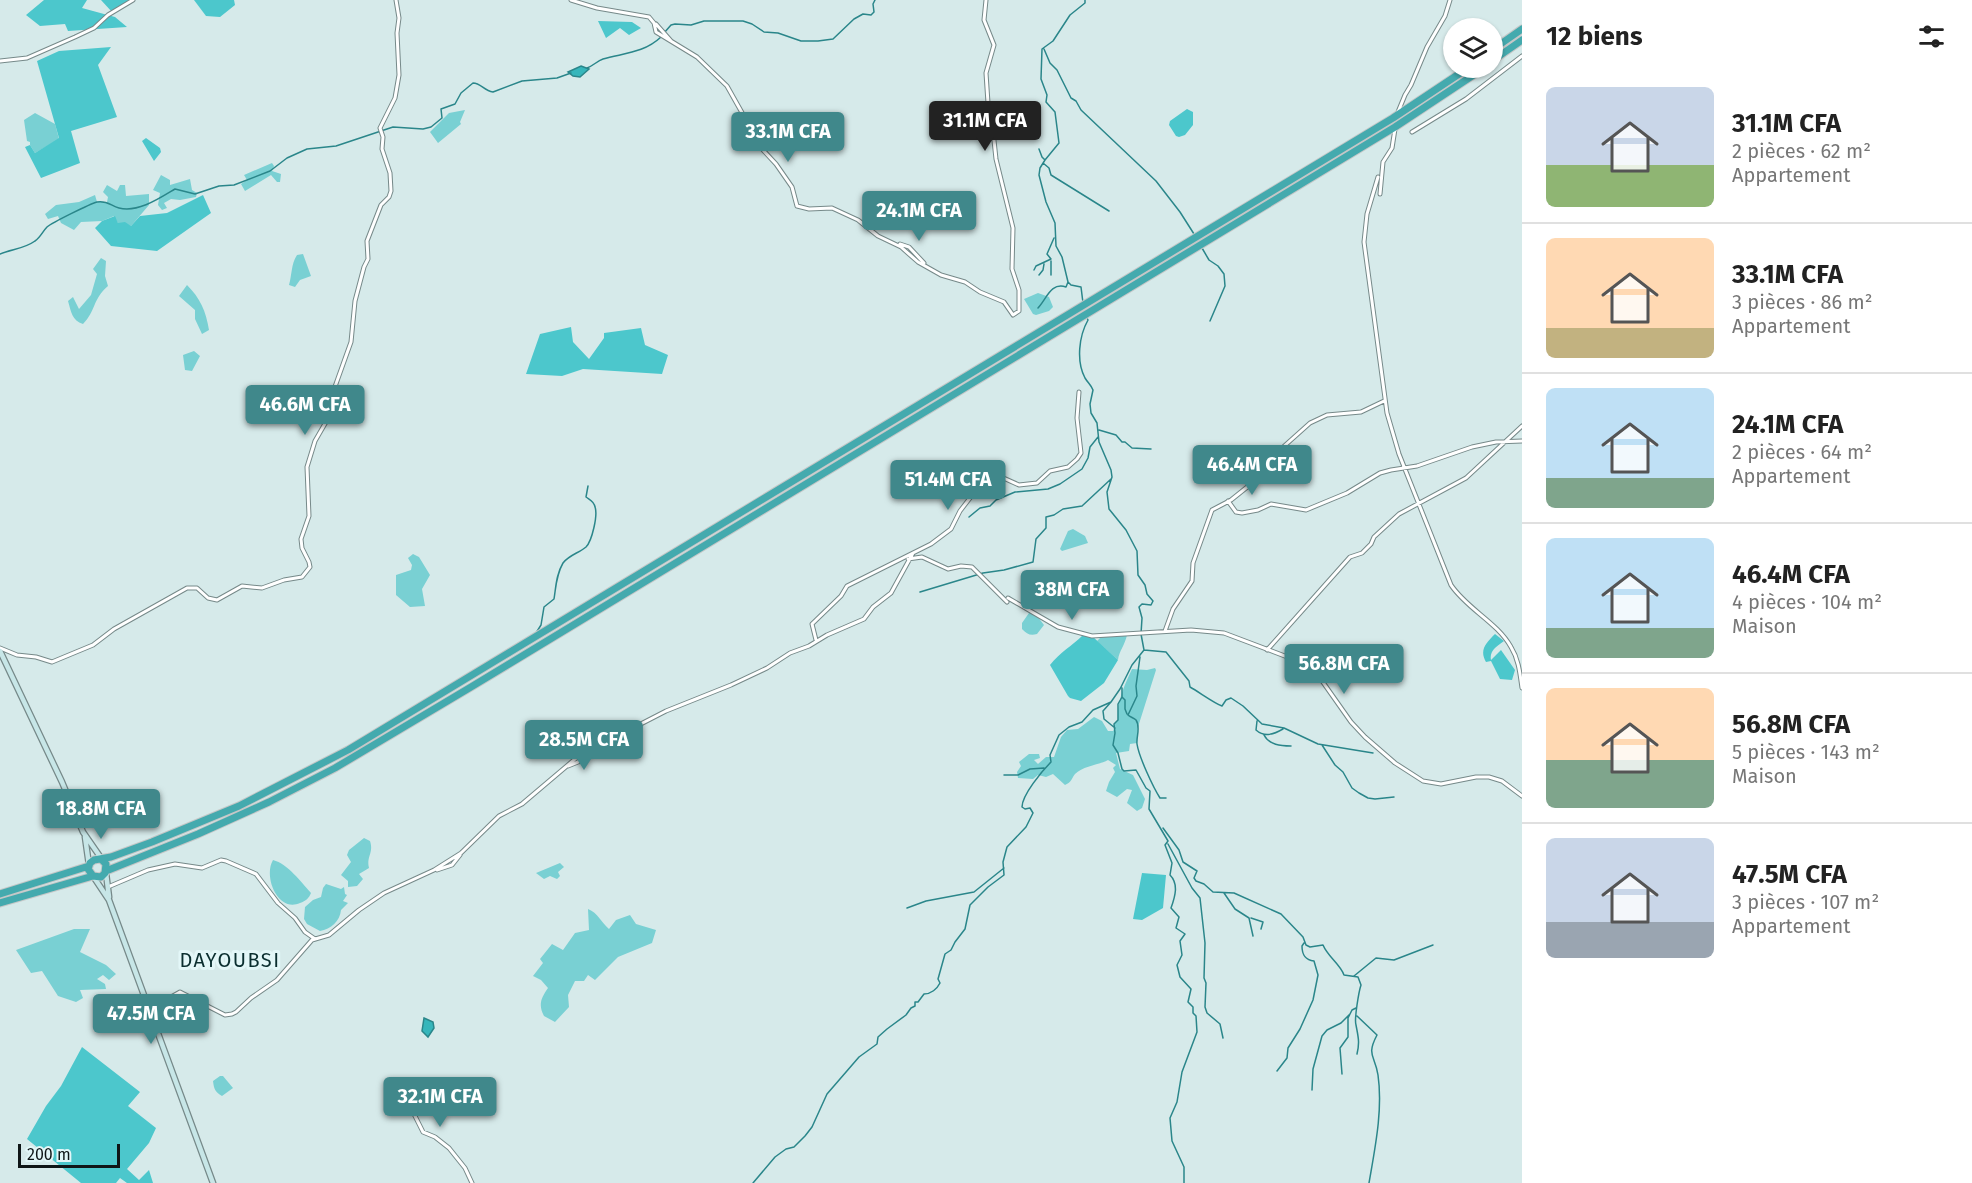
<!DOCTYPE html>
<html lang="fr">
<head>
<meta charset="utf-8">
<style>
  :root { --surface:#fff; --page:#f2f2f2; --text:#222; --muted:#767676; --line:#e0e0e0; --accent:#40888b }
  body { margin:0; font-family:"Fira Sans",sans-serif; background:var(--page); color:var(--text); height:100vh; display:flex; flex-direction:column; font-size:22px; white-space:nowrap }
  * { box-sizing:border-box; margin:0 }
  p { font-size:20px; color:var(--muted) }
  .icon { flex:none; width:33px; height:33px; fill:none; stroke:currentColor; stroke-width:2; stroke-linecap:round; stroke-linejoin:round }
  .map { position:relative; flex:1; overflow:hidden }
  .drawer { display:flex; flex-direction:column; background:var(--surface); width:450px }
  .drawer>* { flex:none }
  .buttons { position:absolute; left:1443px; top:18px; display:grid; gap:12px }
  .buttons a { display:grid; place-items:center; width:60px; height:60px; border-radius:50%; background:var(--surface); box-shadow:0 2px 4px #0004; font-size:30px }
  .scale { position:absolute; left:18px; bottom:15px; width:102px; box-sizing:border-box; padding-left:6px; border:3px solid #0f1617; border-top:0; font-size:16px; line-height:21px; white-space:nowrap; color:#0f1617; -webkit-text-stroke:4px #e3f7f8; paint-order:stroke }
  .price { position:absolute; translate:-50% -51px; padding:0 14px; border-radius:6px; background:var(--accent); color:#fff; font-size:20px; line-height:39px; filter:drop-shadow(0 2px 3px #0008) }
  .price::after { content:''; position:absolute; left:50%; top:36px; width:18px; height:14px; margin-left:-9px; background:inherit; clip-path:polygon(0 0,100% 0,50% 100%) }
  .price.active { background:#222; color:#fff }
  ul { padding:0; list-style:none }
  li { display:flex; align-items:center; gap:18px; height:150px; padding:0 24px }
  li+li { border-top:2px solid var(--line) }
  li span { display:grid; place-items:center; flex:none; width:168px; height:120px; border-radius:9px; color:#555 }
  li>.icon { margin-inline-start:auto }
  span .icon { width:72px; height:72px; fill:#fffc; stroke-width:1 }
  li b { font-size:26px }
  h2 { display:flex; justify-content:space-between; align-items:center; height:72px; padding:0 24px; font-size:26px }
  main { display:flex; flex:1; min-height:0 }
  .map>svg:first-child { display:block }
</style>
</head>
<body>
<main>
<div class="map">
<svg width="1522" height="1183" viewBox="0 0 1522 1183">
  <rect width="100%" height="100%" fill="#d6eaea"/>
  <path fill="#79d0d3" d="M465,110L460,122L461,124L438,143L430,132L449,113Z
    M35,113L55,124L59,139L35,153L30,145V142L27,141L24,120Z
    M272,163L274,166L272,171L281,174L280,182H277L271,175L245,191L241,184L247,180L244,175Z
    M161,175L170,180V185L190,179L192,190L197,193L196,197L180,200L171,199L164,203L167,208L162,210L158,205L160,193L153,190Z
    M107,185L117,191L120,185H125L126,196L149,194V205L131,226L118,223L114,216L102,221L81,222L74,230L61,223L58,216L48,219L45,214L56,205L79,202L95,195L97,202H107L108,197L103,192Z
    M303,254L311,276L300,280L295,287L289,285C292,275 291,264 297,255Z
    M101,258L106,261L105,276L108,286C92,300 96,311 83,324C72,321 71,311 68,301L73,297L79,309L91,295L97,274L93,269Z
    M187,285C200,298 206,311 209,330L202,334L195,319V310L179,296Z
    M1038,293L1049,297L1053,307L1049,311L1036,315L1033,314L1024,299Z
    M194,351L200,356L192,371L185,370L183,355Z
    M1073,529L1085,536L1088,543L1062,551L1060,549L1068,531Z
    M413,554L419,557L430,575L422,589L425,606L410,607L396,595V575L411,570L412,565L408,558Z
    M1034,612L1044,625L1037,634C1030,636 1027,634 1022,629V623L1029,613Z
    M1103,635H1127C1125,645 1119,651 1118,660L1097,641Z
    M1155,668L1156,670L1138,727L1137,743L1130,744L1129,751L1116,753L1120,769L1133,775L1145,799L1142,808L1137,811L1127,803L1132,790L1127,789L1117,797L1106,791L1109,782L1115,772L1113,768L1116,765L1108,760C1099,765 1083,766 1075,774C1071,779 1072,782 1065,785L1053,774L1046,777L1038,775L1033,779L1018,778L1017,772L1021,766L1019,762L1029,754H1039L1040,758L1034,760L1038,764L1046,757H1054L1061,737L1067,730L1078,729L1094,717L1102,721L1108,731H1113L1115,728L1114,724L1118,720C1117,701 1124,686 1132,669L1147,670Z
    M364,838L370,841C374,853 366,857 369,868L359,874L363,879L357,886L348,887V881L341,875L351,862L347,855L349,850Z
    M273,860C288,864 301,882 311,893C309,898 306,901 300,903C278,913 263,877 273,860Z
    M560,863L564,867L558,872L560,876L557,879L550,876L544,879L536,873Z
    M326,884L341,889L344,887L345,894L347,895L343,901L348,903L341,910C340,921 331,929 320,931L307,924L304,919L305,907L313,900L321,897L323,888Z
    M588,909C598,913 601,922 609,929L616,920L630,915L636,924L656,930L652,943L618,957L595,980L588,975L584,981H575L568,995L569,1007L555,1022L544,1016C538,1005 541,998 548,988L541,980L533,976L543,963L540,959L552,944L563,950L575,933L589,930Z
    M74,929H90L80,952L106,965L116,974L109,980L103,975L97,979L105,984L106,989L80,990L83,998L76,1002L58,996L42,971L31,973L16,950Z
    M220,1076H223L233,1088L222,1096C215,1092 214,1089 213,1081Z"/>
  <path fill="#4cc7cc" d="M44,0H87L82,8L115,17L127,27L68,31L65,24L40,26L26,15Z
    M101,0H132L112,12Z
    M194,0H234L235,5L220,17L206,16Z
    M598,21L632,22L641,28L629,35L620,28L606,38Z
    M111,47L98,65L117,117L71,131L80,163L41,178L25,147L30,145L35,153L59,138L37,61L59,51Z
    M1187,109L1193,112V125L1185,135L1179,137L1176,136L1169,125L1170,121Z
    M146,138L160,148L161,152L154,161L142,141Z
    M203,195L211,213L157,251L111,246L95,228L102,221L115,216L118,223L125,222L131,226L140,216L167,213Z
    M571,327L573,342L589,359L604,338V333L641,328L645,345L668,355L662,374L583,369L562,376L526,374L540,334Z
    M1495,634L1504,641C1497,646 1489,651 1491,660L1501,650L1515,670L1512,680L1500,679L1491,661L1486,662C1479,650 1486,643 1495,634Z
    M1083,635L1092,636L1118,660L1104,683L1081,701L1070,698L1068,696L1050,665C1060,652 1072,646 1083,635Z
    M1142,873L1166,875L1163,908L1142,920L1133,919Z
    M82,1047L140,1092L128,1106L156,1128L149,1143L127,1169L139,1180L149,1170L153,1183H127L120,1178L116,1183H81L27,1139L46,1106L61,1086Z"/>
  <path fill="#36b6bb" stroke="#2a868a" stroke-width="1.5" d="M581,66L589,69L580,77L573,76L568,72Z
    M424,1018L433,1022L434,1028L428,1037L422,1031Z"/>
  <g fill="none" stroke-linecap="round" stroke-linejoin="round">
    <path stroke="#2a868a" stroke-width="1.5" d="M664,33L671,25L675,24L691,25L704,21H743L752,24L764,32L778,33L801,41H818L833,39L854,19L863,14L871,15L874,12L873,4L875,0
      M1044,49L1050,63L1057,70L1071,98L1076,101L1081,110L1156,181L1180,212L1194,234
      M587,68C593,66 597,61 603,59C624,53 644,53 661,37
      M1039,149L1042,157L1045,160
      M1043,163L1049,168L1051,175L1109,211
      M1202,248L1209,260L1218,266L1224,274L1225,286L1210,321
      M0,254C12,249 24,249 35,241C40,238 43,231 47,227C53,222 90,204 97,202C107,200 111,206 119,208C138,213 160,198 175,189L195,194L219,186L234,185L270,171L287,158L307,149L336,146L393,127L423,129L431,127L442,118L441,109L455,104L461,93L473,83C481,83 484,91 493,92L522,81L557,78L571,73
      M1034,270L1036,266L1051,259L1047,254L1054,238
      M1039,275L1043,270L1044,264
      M1051,275V261
      M1083,303L1081,287L1071,285L1068,282L1062,257L1056,246L1055,223L1046,202L1039,175L1040,168L1045,160L1059,143L1055,112L1046,102L1047,95L1041,79L1042,49L1053,41L1070,15L1085,3V0
      M1038,308C1047,298 1051,282 1066,287L1068,282
      M1099,430L1116,435L1122,442H1125L1132,448L1151,449
      M969,517L980,508L990,506L996,500L1015,492L1048,489L1060,484L1082,469L1088,458L1090,447L1098,437
      M920,592L983,573L1004,570L1033,562L1036,539L1046,528V517L1054,515L1063,509L1082,506L1111,479
      M536,633L541,625L544,607L554,599C556,587 556,575 563,563C569,555 579,553 586,547C592,541 598,515 595,507C594,501 590,500 586,497L588,486
      M1144,650L1166,652L1189,681L1190,687C1199,692 1214,703 1222,706L1226,700L1231,698L1243,706L1262,724L1284,728L1318,744L1373,753
      M1140,657L1136,686L1137,696L1128,715C1130,717 1134,718 1136,720C1141,727 1136,737 1137,744C1139,757 1153,787 1160,798H1166
      M1122,688V697L1118,704V720L1114,724L1115,733L1113,745L1118,753L1122,769L1124,771L1136,770L1146,788L1150,791L1149,809L1168,841L1165,845L1172,863L1170,875C1179,884 1175,897 1171,908L1179,917L1176,928L1185,934L1180,941L1182,955L1177,965L1180,977L1191,989L1188,1002L1193,1007V1013L1196,1016L1197,1032L1182,1072L1177,1102L1170,1118L1172,1141L1184,1167V1183
      M1122,697L1125,700V709L1127,714
      M1111,702L1103,711L1104,719L1115,728
      M1257,721L1256,730C1265,738 1274,734 1283,729
      M1264,735C1269,745 1281,746 1291,746
      M1322,745L1335,765L1343,772L1352,788L1359,793L1368,798L1375,799L1394,797
      M1004,775H1018L1030,769L1044,768
      M1163,828L1179,850L1183,862L1197,871L1194,878L1196,881L1204,884L1213,892L1234,893L1281,914L1303,937L1306,945L1310,947L1323,945C1328,957 1340,964 1344,975L1358,977L1361,985C1359,991 1354,1019 1356,1025C1358,1036 1360,1042 1357,1054
      M1168,844L1192,888L1200,898L1205,943L1204,978L1206,983L1205,1007L1207,1013L1220,1024L1223,1038
      M1224,893L1235,909L1249,918L1253,936
      M907,908L926,901L974,892L1004,868
      M1251,918L1263,922L1261,929
      M1354,976L1376,958L1394,960L1433,945
      M1357,1016L1377,1035C1366,1056 1375,1055 1378,1075C1383,1110 1375,1148 1369,1183
      M1277,1071L1287,1058L1288,1048L1300,1029L1313,1000L1318,975L1314,961C1305,960 1302,955 1302,946L1304,943
      M1342,1074L1340,1048L1348,1037V1018L1352,1010L1356,1008
      M1312,1090L1313,1069L1322,1036L1327,1030L1341,1023L1350,1014
      M753,1183L775,1157L786,1149L794,1147L805,1136L812,1127L827,1094L859,1057L877,1044L878,1037L887,1029L906,1015L911,1008L915,1006V1002H918L924,994C931,994 937,989 940,983L938,979L945,954L951,950L955,942L965,929L970,905L988,887L1004,875L1003,862L1007,847L1026,827L1033,813L1030,808L1025,809L1022,807C1022,795 1042,771 1051,762L1050,755L1059,735L1069,727L1082,722L1093,710L1111,702L1120,689L1132,665L1144,650L1141,634L1142,618L1139,607L1142,604L1151,605L1153,601L1147,594L1145,585L1138,575L1137,551L1126,530L1109,509L1107,492L1112,477L1111,470L1099,442L1097,423L1091,413L1090,404L1093,390C1091,385 1088,383 1085,378C1076,361 1079,336 1088,320L1086,316"/>
    <g stroke="#768989" stroke-width="5">
      <path id="street" d="M571,0L597,8L649,17L654,23L656,32L697,57L727,86L763,150L776,164L792,187L797,206L809,209L832,208L858,220L878,236L901,247L918,262L941,275L965,282L980,292L1004,302L1013,315L1019,311V290L1012,269L1013,228L996,159L993,131L989,118L986,73L994,45L984,20L986,0
        M656,24L671,41
        M0,61L27,58L75,37L94,28L108,15L133,0
        M1398,112L1405,95L1411,85L1427,47L1445,16L1450,0
        M1412,132L1466,99L1522,56
        M1378,177L1367,214L1364,242L1387,413L1399,454L1451,585C1467,609 1497,622 1511,647C1519,660 1520,674 1522,688
        M1380,194L1383,162L1392,148L1395,129
        M900,244L909,247L924,263
        M1228,501L1236,512L1242,513L1258,510L1271,504L1306,510L1347,493L1380,473L1391,470L1417,466L1472,447L1496,442L1522,441
        M908,559L922,557L948,569L961,566L972,567L1007,602
        M1008,598L1058,627L1092,636L1191,630L1224,633L1290,658L1310,670L1320,678L1351,722L1365,737L1395,763L1423,781L1441,784L1476,777H1489L1502,781L1522,796
        M1165,631L1173,609L1192,581L1193,563L1212,510L1231,500L1251,484L1272,457L1310,423L1327,415L1361,412L1384,401
        M816,640L812,624L841,596L847,586L931,544L951,529L960,511L980,485L999,476L1019,485L1037,483L1050,471L1068,467L1077,459L1081,453L1077,418L1079,392
        M0,648L17,655L36,657L52,662L93,645L114,629L187,588H197L208,598L217,600L242,586L262,588L284,580L302,577L310,567L309,562L302,548L301,539L309,516L307,467L315,441L330,415L332,395L351,342L355,301L364,267L368,259L367,241L381,205L389,197L391,191L390,173L382,149L383,137L380,128L395,98L399,75L397,33L399,18L396,0
        M1267,650L1350,557L1362,553L1371,544L1374,537L1399,514L1466,478L1522,426
        M568,766L578,762L586,753
        M437,870L452,865L460,855
        M108,887L148,870L175,864L202,868L221,860L226,861L256,874L278,903L295,918L305,932L315,939
        M145,997L164,1001L180,992L225,1015L232,1014L236,1012L251,998L277,980L312,940L329,935L359,910L384,893L434,870L461,853L499,816L522,804L581,754L618,741L633,728L666,711L731,685L767,668L790,653L809,646L827,635L864,619L873,607L891,593L913,553
        M391,1087L410,1106L423,1132L435,1137L449,1148L465,1168L472,1183"/>
    </g>
    <g stroke="#768989" stroke-width="7">
      <path id="secondary" d="M0,651L62,782L83,832L101,858
        M85,837L89,865
        M106,873L109,897
        M93,876L109,900L213,1183"/>
    </g>
    <g stroke="#c5c7c7" stroke-width="9">
      <path id="highway" d="M1492,50L1522,29
        M1492,61L1522,40
        M102,860L106,864L105,873L101,877L93,876L88,869L90,863L94,860L111,857L152,842L239,806L348,750L1393,118L1468,68
        M106,871L198,834L269,802L335,768L471,687L1395,127L1484,68
        M0,894L89,866
        M0,903L93,876"/>
    </g>
    <use href="#street" stroke="#fff" stroke-width="3"/>
    <use href="#secondary" stroke="#c7e6e7" stroke-width="4.5"/>
    <use href="#highway" stroke="#44aaae" stroke-width="7"/>
  </g>
  <g text-anchor="middle" dominant-baseline="central" stroke-width="6" stroke-linejoin="round" paint-order="stroke">
    <g font-size="20" letter-spacing="1.5" fill="#0b2f30" stroke="#e3f7f8">
      <text x="230" y="960">DAYOUBSI</text>
    </g>
  </g>
</svg>
<div class="buttons">
<a><svg class="icon" aria-label="layers" viewBox="0 0 24 24"><path d="M12 4l9 5-9 5-9-5zM3 14l9 5 9-5"/></svg></a>
</div>
<div class="scale">200 m</div>
<b class="price active" style="left:985px;top:152px">31.1M CFA</b>
<b class="price" style="left:788px;top:163px">33.1M CFA</b>
<b class="price" style="left:919px;top:242px">24.1M CFA</b>
<b class="price" style="left:305px;top:436px">46.6M CFA</b>
<b class="price" style="left:1252px;top:496px">46.4M CFA</b>
<b class="price" style="left:948px;top:511px">51.4M CFA</b>
<b class="price" style="left:1072px;top:621px">38M CFA</b>
<b class="price" style="left:1344px;top:695px">56.8M CFA</b>
<b class="price" style="left:584px;top:771px">28.5M CFA</b>
<b class="price" style="left:101px;top:840px">18.8M CFA</b>
<b class="price" style="left:151px;top:1045px">47.5M CFA</b>
<b class="price" style="left:440px;top:1128px">32.1M CFA</b>
</div>
<section class="drawer">
<h2>12 biens<svg class="icon" aria-label="filters" viewBox="0 0 24 24"><path d="M4 7h16M4 17h16"/><circle cx="9" cy="7" r="2"/><circle cx="15" cy="17" r="2"/></svg></h2>
<ul>
<li><span style="background:linear-gradient(#c9d6e8 65%,#8fb573 0)"><svg class="icon" aria-label="home" viewBox="0 0 24 24"><path d="M3 11l9-7 9 7M6 9v11h12V9"/></svg></span><div><b>31.1M CFA</b><p>2 pièces · 62 m²</p><p>Appartement</p></div></li>
<li><span style="background:linear-gradient(#ffd9b3 75%,#c2b280 0)"><svg class="icon" aria-label="home" viewBox="0 0 24 24"><path d="M3 11l9-7 9 7M6 9v11h12V9"/></svg></span><div><b>33.1M CFA</b><p>3 pièces · 86 m²</p><p>Appartement</p></div></li>
<li><span style="background:linear-gradient(#bfe0f5 75%,#7fa58c 0)"><svg class="icon" aria-label="home" viewBox="0 0 24 24"><path d="M3 11l9-7 9 7M6 9v11h12V9"/></svg></span><div><b>24.1M CFA</b><p>2 pièces · 64 m²</p><p>Appartement</p></div></li>
<li><span style="background:linear-gradient(#bfe0f5 75%,#7fa58c 0)"><svg class="icon" aria-label="home" viewBox="0 0 24 24"><path d="M3 11l9-7 9 7M6 9v11h12V9"/></svg></span><div><b>46.4M CFA</b><p>4 pièces · 104 m²</p><p>Maison</p></div></li>
<li><span style="background:linear-gradient(#ffd9b3 60%,#7fa58c 0)"><svg class="icon" aria-label="home" viewBox="0 0 24 24"><path d="M3 11l9-7 9 7M6 9v11h12V9"/></svg></span><div><b>56.8M CFA</b><p>5 pièces · 143 m²</p><p>Maison</p></div></li>
<li><span style="background:linear-gradient(#c9d6e8 70%,#9aa5b1 0)"><svg class="icon" aria-label="home" viewBox="0 0 24 24"><path d="M3 11l9-7 9 7M6 9v11h12V9"/></svg></span><div><b>47.5M CFA</b><p>3 pièces · 107 m²</p><p>Appartement</p></div></li>
</ul>
</section>
</main>
</body>
</html>
